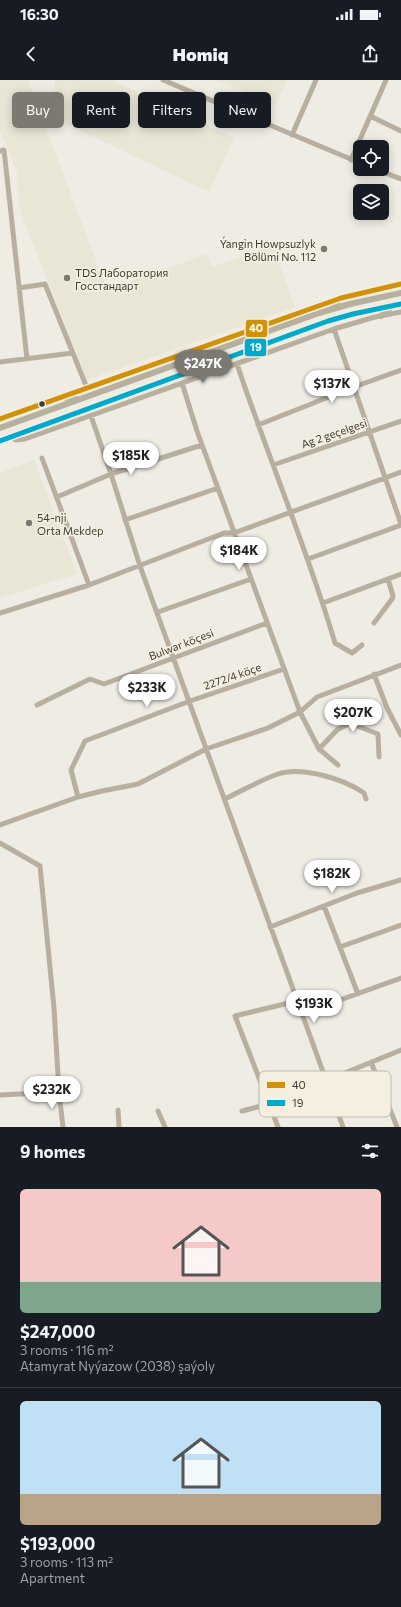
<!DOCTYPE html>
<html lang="en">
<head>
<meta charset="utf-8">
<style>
  :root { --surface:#171b24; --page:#20242c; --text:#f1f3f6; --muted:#9ea1a6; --line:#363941; --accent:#7b7972 }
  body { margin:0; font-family:Commissioner,sans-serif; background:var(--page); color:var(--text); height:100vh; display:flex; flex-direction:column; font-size:15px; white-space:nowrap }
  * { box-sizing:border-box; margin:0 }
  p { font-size:13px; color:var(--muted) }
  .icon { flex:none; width:22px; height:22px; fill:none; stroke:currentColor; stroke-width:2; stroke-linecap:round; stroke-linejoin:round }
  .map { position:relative; height:1047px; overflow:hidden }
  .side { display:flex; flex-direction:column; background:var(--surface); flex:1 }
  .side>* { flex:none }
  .banner { position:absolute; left:12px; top:12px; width:377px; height:36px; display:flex; gap:8px }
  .tools { position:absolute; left:353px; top:60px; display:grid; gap:8px }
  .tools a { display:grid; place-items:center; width:36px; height:36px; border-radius:6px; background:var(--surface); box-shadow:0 2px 10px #0003; font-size:20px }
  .price { position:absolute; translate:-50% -34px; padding:0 9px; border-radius:14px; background:#fff; color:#222; font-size:13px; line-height:26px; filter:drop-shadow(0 1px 2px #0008) }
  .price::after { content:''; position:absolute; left:50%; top:24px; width:12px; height:9px; margin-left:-6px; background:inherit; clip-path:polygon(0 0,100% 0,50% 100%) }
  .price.active { background:var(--accent); color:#fff }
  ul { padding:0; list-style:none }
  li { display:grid; align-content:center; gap:8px; height:212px; padding:0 20px }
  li+li { border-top:1px solid var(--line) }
  li span { display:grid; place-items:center; height:124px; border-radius:6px; color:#555 }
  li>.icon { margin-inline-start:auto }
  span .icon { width:72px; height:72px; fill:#fffc; stroke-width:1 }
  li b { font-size:17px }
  h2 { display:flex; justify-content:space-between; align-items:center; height:48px; padding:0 20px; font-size:17px }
  .pill { padding:0 14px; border-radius:6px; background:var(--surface); box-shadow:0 2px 10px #0003; font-size:14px; line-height:36px }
  .pill.active { background:var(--accent); color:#fff }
  .status { display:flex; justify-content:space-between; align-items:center; height:28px; padding:0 20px; background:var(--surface); direction:ltr }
  .status svg { height:11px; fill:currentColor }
  header { display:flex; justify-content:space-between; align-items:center; height:52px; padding:0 20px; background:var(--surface); font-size:18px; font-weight:800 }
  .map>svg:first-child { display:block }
</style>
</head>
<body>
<div class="status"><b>16:30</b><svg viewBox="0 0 49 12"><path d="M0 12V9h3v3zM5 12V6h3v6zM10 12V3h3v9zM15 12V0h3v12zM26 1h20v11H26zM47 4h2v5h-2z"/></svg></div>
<header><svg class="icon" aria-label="back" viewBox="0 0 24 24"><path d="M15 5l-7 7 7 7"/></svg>Homiq<svg class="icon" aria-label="share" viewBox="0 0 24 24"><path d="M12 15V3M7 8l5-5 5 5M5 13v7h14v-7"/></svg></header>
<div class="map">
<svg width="401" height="1047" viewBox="0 0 401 1047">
  <rect width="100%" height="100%" fill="#efece4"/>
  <path fill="#eae6d5" d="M0,0H28L107,210L207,174L212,187L272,165L295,227L87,300L20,131L17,92L0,51Z
    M55,0H112L234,58L209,112L54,38Z
    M216,0H287L276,24Z
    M34,380L77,494L0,518V393Z"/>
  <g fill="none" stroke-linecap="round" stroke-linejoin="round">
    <path stroke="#b8af9f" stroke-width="5" d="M163,0L360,83
      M370,36L401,51
      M292,55L316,0
      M0,71L4,70L27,279
      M351,80L386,0
      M375,89L401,99
      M19,208L45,204L87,308
      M334,249L401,444
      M0,282L73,273
      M237,284C268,377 307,468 335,563L352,573L362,565
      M182,303L197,351L300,632L319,669L338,685
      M62,316L341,218L373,211
      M91,336L111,394L140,486L343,1047
      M258,345L354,307L401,290
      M9,357L16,360L25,359L334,249L375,237L401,232
      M42,378L89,505
      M273,385L401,341
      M57,417L111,394L202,365
      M125,440L218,408
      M308,479L401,445
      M323,523L401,494
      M158,532L251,499
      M0,533L89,505L224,453H234L401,392
      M374,543L392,519L393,516L388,499
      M374,594L387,628L401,655
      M37,625L90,599L104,604L267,543
      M319,669L337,650L348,644H352L378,654L379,677
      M78,717L71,690L85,661L190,621L284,589
      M225,719C242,711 260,700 278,694C302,686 344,699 364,713L366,719
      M0,745L78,717L102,711L138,704L206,669L268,648L300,632L317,617L401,585
      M0,763L40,786L54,928L59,1012L63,1047
      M324,826L358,914
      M270,847L357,813L401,800
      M340,867L401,845
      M301,934L401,898
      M371,982L397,1047
      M0,1015L59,1012
      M118,1030L119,1047
      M158,1031L165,1047
      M242,1031L269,1024L401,970
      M278,1047L235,936L297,921"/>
    <path stroke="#b8b09f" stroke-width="6" d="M373,211L401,204
      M331,229L341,218
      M381,236L392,226
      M0,339L60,317L77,319
      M0,348L319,233L350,224L401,213
      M0,361L328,241L353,234L401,224"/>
    <g stroke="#f4efdf" stroke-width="8">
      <path id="bus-1" d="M0,339L341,218L401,204"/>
    </g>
    <g stroke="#f4efdf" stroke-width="8">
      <path id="bus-2" d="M0,361L328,241L353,234L401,224"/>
    </g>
    <use href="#bus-1" stroke="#d2910a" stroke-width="5"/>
    <use href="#bus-2" stroke="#00a9ce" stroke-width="5"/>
  </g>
  <g fill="#7b7972" stroke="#f4efdf" stroke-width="1.5">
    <circle cx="324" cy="169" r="4"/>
    <circle cx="67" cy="198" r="4"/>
    <circle cx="29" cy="443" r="4"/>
  </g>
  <circle fill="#3d3b34" stroke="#f4efdf" stroke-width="1.5" cx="42" cy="324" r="3.5"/>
  <g text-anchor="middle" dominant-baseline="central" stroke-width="3" stroke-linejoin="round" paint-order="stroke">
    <g font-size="11" fill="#3d3b34" stroke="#f4efdf" text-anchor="start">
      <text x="316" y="163" text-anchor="end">Ýangin Howpsuzlyk<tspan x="316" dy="13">Bölümi No. 112</tspan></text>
      <text x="75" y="192">TDS Лаборатория<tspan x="75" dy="13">Госстандарт</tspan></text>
      <text x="37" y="437">54-nji<tspan x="37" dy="13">Orta Mekdep</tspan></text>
    </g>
    <g font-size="11" fill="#3d3b34" stroke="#f4efdf">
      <text transform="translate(334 353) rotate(-19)">Ag 2 geçelgesi</text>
      <text transform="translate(181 564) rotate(-21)">Bulwar köçesi</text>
      <text transform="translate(232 596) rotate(-19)">2272/4 köçe</text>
    </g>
  </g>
  <rect x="259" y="991" width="132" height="46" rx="6" fill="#f4efdf" stroke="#bdb9ac" stroke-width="1"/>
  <rect x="267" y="1002" width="18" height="6" fill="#d2910a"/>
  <rect x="267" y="1020" width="18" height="6" fill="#00a9ce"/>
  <g font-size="11" fill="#3d3b34">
    <text x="292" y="1009">40</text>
    <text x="292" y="1027">19</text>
  </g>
  <g stroke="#f4efdf" stroke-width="1.5">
    <rect x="245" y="239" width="23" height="19" rx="4" fill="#d2910a"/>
    <rect x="244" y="258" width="23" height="19" rx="4" fill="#00a9ce"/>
  </g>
  <g font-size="11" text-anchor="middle" font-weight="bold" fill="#fff">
    <text x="256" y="252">40</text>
    <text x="256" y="271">19</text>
  </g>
</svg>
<div class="tools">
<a><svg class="icon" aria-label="locate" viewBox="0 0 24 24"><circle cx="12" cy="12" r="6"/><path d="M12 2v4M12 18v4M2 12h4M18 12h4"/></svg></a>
<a><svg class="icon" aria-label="layers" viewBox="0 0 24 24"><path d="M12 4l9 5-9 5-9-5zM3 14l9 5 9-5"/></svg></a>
</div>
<b class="price active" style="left:203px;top:304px">$247K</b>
<b class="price" style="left:332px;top:324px">$137K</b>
<b class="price" style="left:131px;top:396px">$185K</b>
<b class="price" style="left:239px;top:491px">$184K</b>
<b class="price" style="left:147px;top:628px">$233K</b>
<b class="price" style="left:353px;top:653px">$207K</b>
<b class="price" style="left:332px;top:814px">$182K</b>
<b class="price" style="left:314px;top:944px">$193K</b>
<b class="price" style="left:52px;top:1030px">$232K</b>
<div class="banner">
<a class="pill active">Buy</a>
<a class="pill">Rent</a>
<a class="pill">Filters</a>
<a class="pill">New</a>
</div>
</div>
<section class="side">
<h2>9 homes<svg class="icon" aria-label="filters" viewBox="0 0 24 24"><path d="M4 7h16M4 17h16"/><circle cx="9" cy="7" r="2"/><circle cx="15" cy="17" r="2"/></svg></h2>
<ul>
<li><span style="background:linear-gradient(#f6c9c9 75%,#7fa58c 0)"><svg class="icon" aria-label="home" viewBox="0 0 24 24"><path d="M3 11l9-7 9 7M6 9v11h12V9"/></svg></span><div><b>$247,000</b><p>3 rooms · 116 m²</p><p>Atamyrat Nyýazow (2038) şaýoly</p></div></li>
<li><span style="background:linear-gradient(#bfe0f5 75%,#b9a48a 0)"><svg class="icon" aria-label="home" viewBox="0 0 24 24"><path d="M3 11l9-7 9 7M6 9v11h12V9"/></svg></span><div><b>$193,000</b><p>3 rooms · 113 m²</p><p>Apartment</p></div></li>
</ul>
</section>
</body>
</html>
